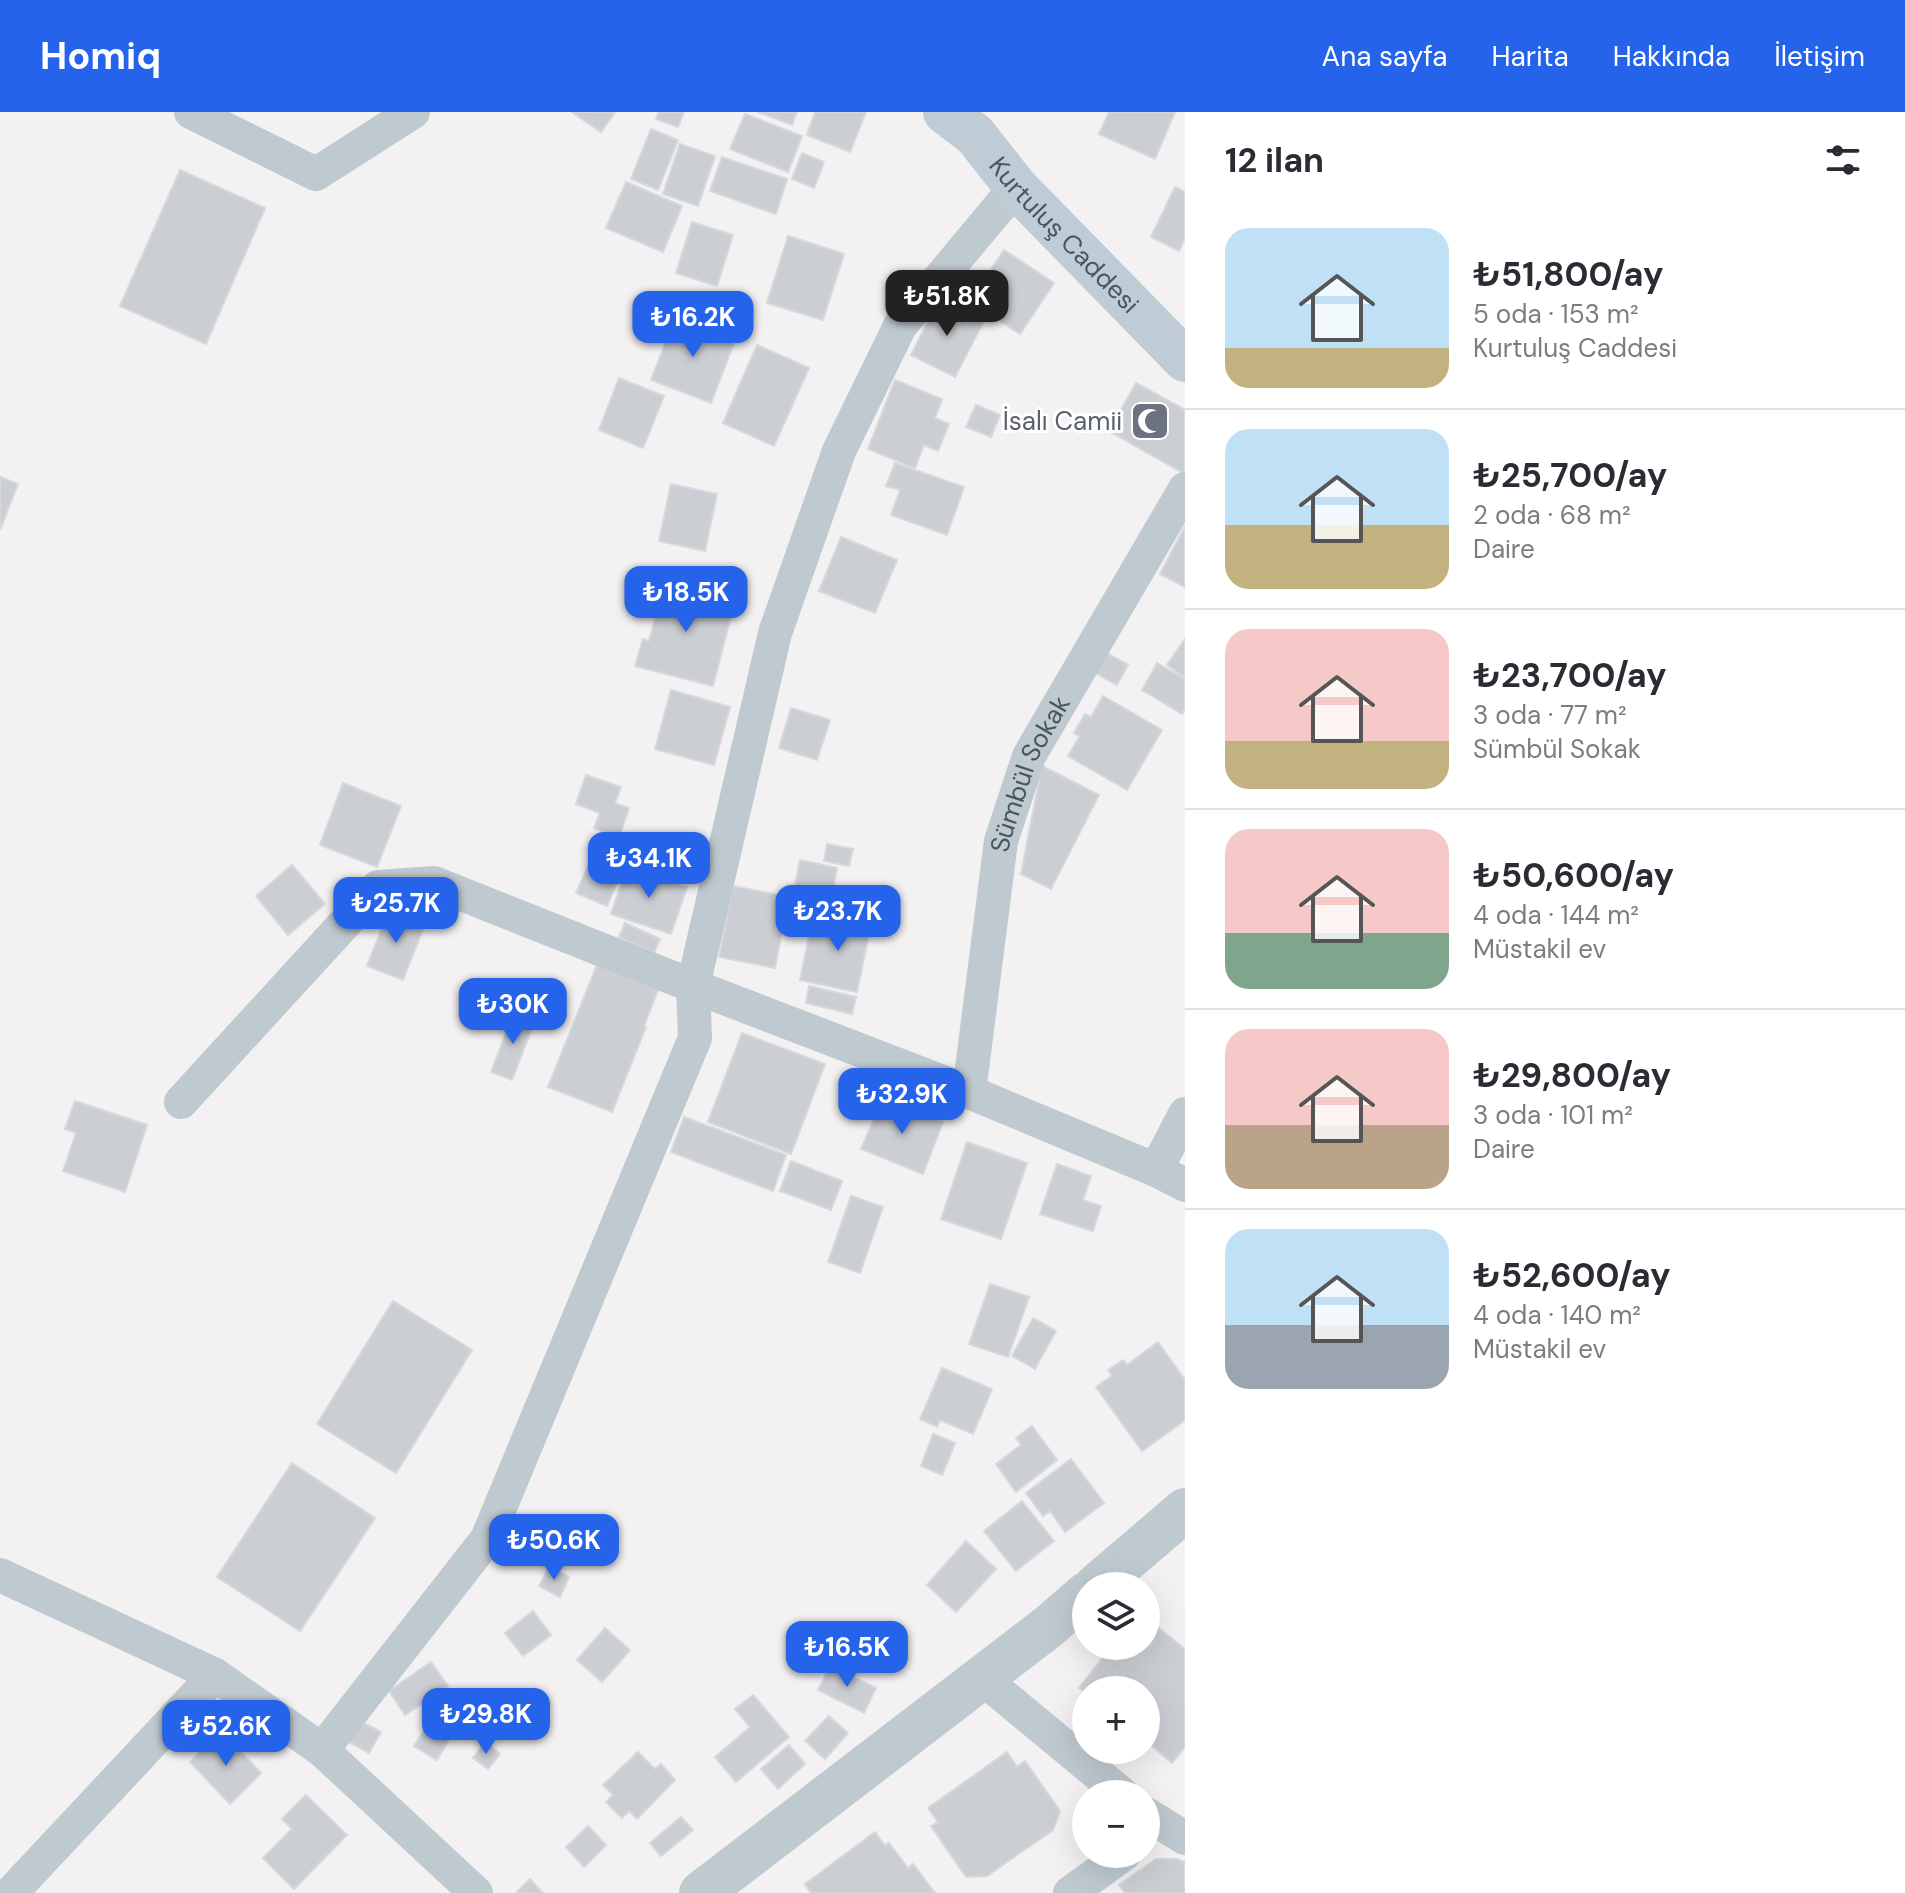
<!DOCTYPE html>
<html lang="tr">
<head>
<meta charset="utf-8">
<style>
  :root { --surface:#fff; --page:#f7f7f7; --text:#2b2b33; --muted:#7c7c81; --line:#e1e1e2; --accent:#2563eb }
  body { margin:0; font-family:"DM Sans",sans-serif; background:var(--page); color:var(--text); height:100vh; display:flex; flex-direction:column; font-size:30px; white-space:nowrap }
  * { box-sizing:border-box; margin:0 }
  p { font-size:26px; color:var(--muted) }
  .icon { flex:none; width:44px; height:44px; fill:none; stroke:currentColor; stroke-width:2; stroke-linecap:round; stroke-linejoin:round }
  .map { position:relative; flex:1; overflow:hidden }
  .details { display:flex; flex-direction:column; background:var(--surface); width:720px }
  .details>* { flex:none }
  .fabs { position:absolute; left:1072px; top:1460px; display:grid; gap:16px }
  .fabs a { display:grid; place-items:center; width:88px; height:88px; border-radius:50%; background:var(--surface); box-shadow:0 8px 32px #0002; font-size:40px }
  .price { position:absolute; translate:-50% -68px; padding:0 18px; border-radius:16px; background:var(--accent); color:#fff; font-size:26px; line-height:52px; filter:drop-shadow(0 2px 4px #0008) }
  .price::after { content:''; position:absolute; left:50%; top:48px; width:24px; height:18px; margin-left:-12px; background:inherit; clip-path:polygon(0 0,100% 0,50% 100%) }
  .price.selected { background:#222; color:#fff }
  ul { padding:0; list-style:none }
  li { display:flex; align-items:center; gap:24px; height:200px; padding:0 40px }
  li+li { border-top:2px solid var(--line) }
  li span { display:grid; place-items:center; flex:none; width:224px; height:160px; border-radius:24px; color:#555 }
  li>.icon { margin-inline-start:auto }
  span .icon { width:96px; height:96px; fill:#fffc; stroke-width:1 }
  li b { font-size:34px }
  h2 { display:flex; justify-content:space-between; align-items:center; height:96px; padding:0 40px; font-size:34px }
  header { display:flex; align-items:center; gap:48px; box-sizing:border-box; height:112px; padding:0 40px; background:var(--accent); color:#fff }
  header strong { font-size:38px }
  nav { display:flex; gap:44px; margin-inline-start:auto; font-size:28px }
  main { display:flex; flex:1; min-height:0 }
  .map>svg:first-child { display:block }
</style>
</head>
<body>
<header>
<strong>Homiq</strong>
<nav><a>Ana sayfa</a><a>Harita</a><a>Hakkında</a><a>İletişim</a></nav>
</header>
<main>
<div class="map">
<svg width="1185" height="1781" viewBox="0 0 1185 1781">
  <rect width="100%" height="100%" fill="#f3f1f1"/>
  <path fill="#cbced3" stroke="#d5d8dc" stroke-width="2" d="M572,0H615L601,20Z
    M659,0H684L678,15L656,7Z
    M758,0H797L792,13Z
    M815,0H866L850,40L807,23Z
    M1109,0H1175L1155,47L1099,22Z
    M745,2L802,24L788,60L730,37Z
    M651,17L678,28L658,78L631,67Z
    M680,32L715,44L698,94L663,82Z
    M802,41L824,50L814,76L792,67Z
    M722,45L787,67L776,102L710,79Z
    M180,58L265,96L206,232L120,194Z
    M626,70L682,94L663,140L606,116Z
    M1175,75L1185,80V126L1179,139L1151,125Z
    M692,110L733,123L717,174L676,161Z
    M788,124L844,142L823,208L767,191Z
    M1004,138L1054,171L1020,222L970,189Z
    M940,186L984,209L955,265L911,243Z
    M677,201L711,214L709,220L734,231L711,291L651,268Z
    M757,233L809,256L774,334L723,311Z
    M619,266L664,284L643,336L599,318Z
    M895,268L942,287L935,306L949,312L938,339L924,333L915,356L868,337Z
    M1136,271L1185,298V362L1109,319Z
    M976,293L1000,303L991,325L966,315Z
    M895,351L964,375L947,423L891,403L900,378L886,374Z
    M0,365L18,372L0,418Z
    M671,372L717,382L705,439L659,429Z
    M1185,414V475L1160,462Z
    M841,425L897,448L875,501L819,479Z
    M658,469L735,489L713,574L635,554L643,527L649,529L657,499L651,498Z
    M1185,527V565L1167,553Z
    M1105,540L1128,553L1117,573L1094,560Z
    M1157,551L1185,567V597L1182,602L1142,578Z
    M671,578L730,595L714,653L655,637Z
    M1103,584L1162,618L1127,678L1068,644L1080,624L1074,621L1085,602L1091,605Z
    M791,596L830,608L817,648L779,636Z
    M1042,654L1099,683L1051,777L1021,762Z
    M586,663L621,675L615,691L629,696L619,725L594,716L600,701L576,692Z
    M343,671L401,694L377,755L320,733Z
    M603,720L633,733L607,794L576,781Z
    M827,732L853,737L849,754L824,749Z
    M800,748L837,756L825,818L788,811Z
    M292,753L325,792L288,823L256,784Z
    M627,755L687,775L671,822L611,802Z
    M733,774L784,784L777,818L782,819L775,856L719,845Z
    M389,798L425,812L403,868L367,854Z
    M835,800L872,807L857,880L800,868L810,819L831,824Z
    M625,811L660,827L654,841L619,825Z
    M597,853L658,878L644,914L646,915L612,1000L548,975Z
    M809,874L856,885L852,902L806,891Z
    M514,900L535,908L512,968L491,960Z
    M742,921L825,952L791,1042L708,1010Z
    M883,986L943,1010L923,1062L861,1037Z
    M75,989L147,1013L125,1080L63,1059L76,1021L65,1017Z
    M684,1005L786,1043L773,1079L671,1040Z
    M967,1030L1027,1051L1001,1127L941,1107Z
    M791,1049L842,1069L831,1098L780,1079Z
    M1057,1052L1091,1064L1083,1088L1101,1094L1093,1119L1040,1102Z
    M851,1084L883,1095L860,1161L828,1150Z
    M990,1172L1029,1185L1008,1245L969,1232Z
    M393,1189L472,1238L396,1361L317,1312Z
    M1033,1206L1056,1219L1035,1257L1012,1244Z
    M1158,1230L1185,1268V1308L1142,1339L1096,1275L1112,1264L1108,1258L1123,1248L1127,1253Z
    M942,1256L992,1277L973,1322L940,1308L937,1315L920,1307Z
    M1032,1314L1057,1348L1016,1380L996,1352L1021,1333L1016,1326Z
    M933,1322L955,1331L942,1363L921,1354Z
    M1071,1347L1104,1391L1065,1420L1050,1399L1043,1404L1026,1381Z
    M292,1351L375,1406L300,1519L217,1465Z
    M1022,1389L1054,1429L1016,1459L984,1419Z
    M541,1413L556,1420L546,1441L531,1433Z
    M966,1429L996,1457L956,1500L927,1473Z
    M549,1455L569,1465L560,1485L539,1474Z
    M533,1499L551,1523L523,1544L505,1521Z
    M1146,1506L1185,1537V1635L1172,1651L1146,1629V1578H1086V1581L1079,1576L1112,1534H1146Z
    M605,1516L630,1538L602,1570L577,1548Z
    M431,1550L448,1574L405,1603L389,1579Z
    M830,1554L876,1576L864,1601L818,1578Z
    M753,1583L789,1625L736,1670L715,1645L750,1615L735,1597Z
    M829,1604L848,1621L825,1647L805,1629Z
    M358,1608L381,1620L369,1641L347,1629Z
    M251,1609L270,1626L257,1640L238,1623Z
    M428,1612L450,1626L437,1648L414,1634Z
    M221,1619L261,1661L230,1692L190,1650Z
    M485,1630L500,1642L488,1657L473,1646Z
    M789,1633L805,1652L778,1677L761,1657Z
    M638,1640L655,1657L661,1652L675,1668L637,1707L629,1699L622,1706L606,1690L613,1683L603,1673Z
    M1007,1640L1017,1655L1025,1649L1060,1699L1053,1718L987,1764L966,1765L931,1714L938,1710L928,1696Z
    M306,1683L347,1723L294,1777L263,1746L292,1717L282,1707Z
    M681,1705L693,1718L661,1744L650,1731Z
    M588,1714L606,1733L584,1755L566,1735Z
    M875,1720L885,1734L889,1731L908,1756L913,1752L935,1781H811L805,1772Z
    M1156,1747H1177L1185,1750V1781H1125L1119,1773Z
    M530,1767L543,1781H516Z"/>
  <g fill="none" stroke-linecap="round" stroke-linejoin="round">
    <g stroke="#bfc9d0" stroke-width="34">
      <path d="M191,0L316,62L413,0"/>
      <path id="s1" d="M969,980L1001,729L1029,644L1185,377"/>
      <path d="M181,990L378,775L434,771L693,874L969,980L1156,1058L1185,1073"/>
      <path d="M1156,1058L1185,1002"/>
      <path d="M0,1463L215,1563L322,1638L476,1781"/>
      <path d="M982,1566L1122,1682"/>
      <path d="M322,1638L487,1427L695,926L693,874L775,521L839,339L900,214L1016,75"/>
      <path d="M1146,1702L1185,1726"/>
      <path d="M11,1781L215,1563"/>
      <path d="M1070,1781L1124,1742"/>
    </g>
    <path stroke="#bfc9d0" stroke-width="44" d="M1096,1474L1185,1398
      M701,1781L1048,1515L1086,1482"/>
    <path stroke="#bfcbd5" stroke-width="44" id="s2" d="M945,0L975,23L1016,75L1185,248"/>
  </g>
  <defs>
    <g id="mosque-square" transform="scale(2)"><rect x="-9" y="-9" width="18" height="18" rx="4" fill="#6b7280" stroke="#fff"/><path d="M3.5-4.9A6 6 0 1 0 3.5 4.9A5 5 0 1 1 3.5-4.9Z" fill="#fff"/></g>
  </defs>
  <g fill-rule="evenodd">
    <use href="#mosque-square" x="1150" y="309"/>
  </g>
  <g text-anchor="middle" dominant-baseline="central" stroke-width="6" stroke-linejoin="round" paint-order="stroke">
    <g font-size="26" fill="#49565f" stroke="#fff">
      <text stroke="none"><textPath href="#s2" startOffset="172">Kurtuluş Caddesi</textPath></text>
      <text stroke="none"><textPath href="#s1" startOffset="326">Sümbül Sokak</textPath></text>
    </g>
    <g font-size="26" fill="#5b616d" stroke="#fff" text-anchor="end">
      <text x="1122" y="309">İsalı Camii</text>
    </g>
  </g>
</svg>
<div class="fabs">
<a><svg class="icon" aria-label="layers" viewBox="0 0 24 24"><path d="M12 4l9 5-9 5-9-5zM3 14l9 5 9-5"/></svg></a>
<a>+</a>
<a>−</a>
</div>
<b class="price selected" style="left:947px;top:226px">₺51.8K</b>
<b class="price" style="left:693px;top:247px">₺16.2K</b>
<b class="price" style="left:686px;top:522px">₺18.5K</b>
<b class="price" style="left:649px;top:788px">₺34.1K</b>
<b class="price" style="left:396px;top:833px">₺25.7K</b>
<b class="price" style="left:838px;top:841px">₺23.7K</b>
<b class="price" style="left:513px;top:934px">₺30K</b>
<b class="price" style="left:902px;top:1024px">₺32.9K</b>
<b class="price" style="left:554px;top:1470px">₺50.6K</b>
<b class="price" style="left:847px;top:1577px">₺16.5K</b>
<b class="price" style="left:486px;top:1644px">₺29.8K</b>
<b class="price" style="left:226px;top:1656px">₺52.6K</b>
</div>
<section class="details">
<h2>12 ilan<svg class="icon" aria-label="filters" viewBox="0 0 24 24"><path d="M4 7h16M4 17h16"/><circle cx="9" cy="7" r="2"/><circle cx="15" cy="17" r="2"/></svg></h2>
<ul>
<li><span style="background:linear-gradient(#bfe0f5 75%,#c2b280 0)"><svg class="icon" aria-label="home" viewBox="0 0 24 24"><path d="M3 11l9-7 9 7M6 9v11h12V9"/></svg></span><div><b>₺51,800/ay</b><p>5 oda · 153 m²</p><p>Kurtuluş Caddesi</p></div></li>
<li><span style="background:linear-gradient(#bfe0f5 60%,#c2b280 0)"><svg class="icon" aria-label="home" viewBox="0 0 24 24"><path d="M3 11l9-7 9 7M6 9v11h12V9"/></svg></span><div><b>₺25,700/ay</b><p>2 oda · 68 m²</p><p>Daire</p></div></li>
<li><span style="background:linear-gradient(#f6c9c9 70%,#c2b280 0)"><svg class="icon" aria-label="home" viewBox="0 0 24 24"><path d="M3 11l9-7 9 7M6 9v11h12V9"/></svg></span><div><b>₺23,700/ay</b><p>3 oda · 77 m²</p><p>Sümbül Sokak</p></div></li>
<li><span style="background:linear-gradient(#f6c9c9 65%,#7fa58c 0)"><svg class="icon" aria-label="home" viewBox="0 0 24 24"><path d="M3 11l9-7 9 7M6 9v11h12V9"/></svg></span><div><b>₺50,600/ay</b><p>4 oda · 144 m²</p><p>Müstakil ev</p></div></li>
<li><span style="background:linear-gradient(#f6c9c9 60%,#b9a48a 0)"><svg class="icon" aria-label="home" viewBox="0 0 24 24"><path d="M3 11l9-7 9 7M6 9v11h12V9"/></svg></span><div><b>₺29,800/ay</b><p>3 oda · 101 m²</p><p>Daire</p></div></li>
<li><span style="background:linear-gradient(#bfe0f5 60%,#9aa5b1 0)"><svg class="icon" aria-label="home" viewBox="0 0 24 24"><path d="M3 11l9-7 9 7M6 9v11h12V9"/></svg></span><div><b>₺52,600/ay</b><p>4 oda · 140 m²</p><p>Müstakil ev</p></div></li>
</ul>
</section>
</main>
</body>
</html>
